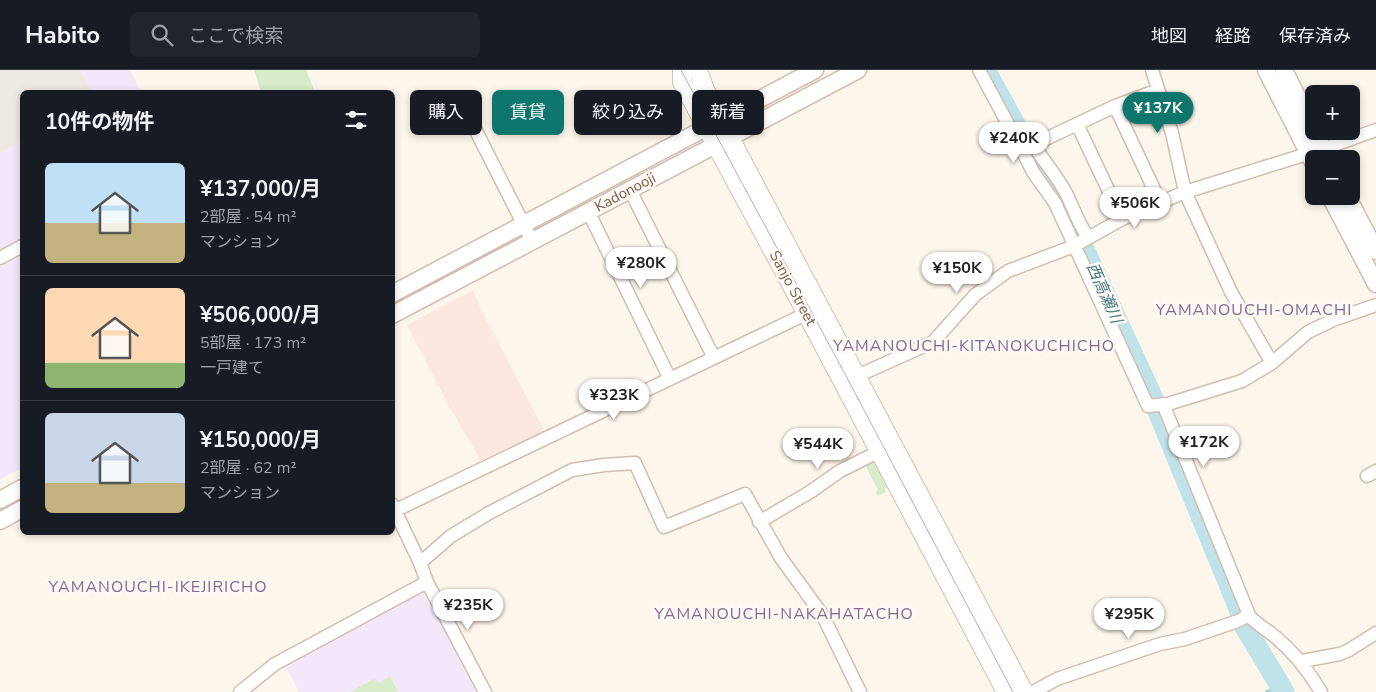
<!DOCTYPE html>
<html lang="ja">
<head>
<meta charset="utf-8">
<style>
  :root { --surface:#171b24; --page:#20242c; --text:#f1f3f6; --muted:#9ea1a6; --line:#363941; --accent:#0f766e }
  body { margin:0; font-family:"Nunito Sans","Noto Sans JP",sans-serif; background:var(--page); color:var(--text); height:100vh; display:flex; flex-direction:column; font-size:19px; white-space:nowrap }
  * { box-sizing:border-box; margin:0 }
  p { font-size:16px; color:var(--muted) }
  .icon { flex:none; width:28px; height:28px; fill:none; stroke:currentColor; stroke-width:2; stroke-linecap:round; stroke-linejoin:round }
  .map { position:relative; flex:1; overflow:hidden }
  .side { position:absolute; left:20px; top:20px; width:375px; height:445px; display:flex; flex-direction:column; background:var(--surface); border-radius:8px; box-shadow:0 2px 8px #0003 }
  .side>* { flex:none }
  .banner { position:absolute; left:410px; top:20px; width:475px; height:45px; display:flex; gap:10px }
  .fabs { position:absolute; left:1305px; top:15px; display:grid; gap:10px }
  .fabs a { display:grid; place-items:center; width:55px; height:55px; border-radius:8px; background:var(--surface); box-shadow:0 2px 8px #0003; font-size:25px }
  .price { position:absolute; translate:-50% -42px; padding:0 11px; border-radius:18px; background:#fff; color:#222; font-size:16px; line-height:32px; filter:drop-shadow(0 1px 2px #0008) }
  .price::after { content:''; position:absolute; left:50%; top:30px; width:15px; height:11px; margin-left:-8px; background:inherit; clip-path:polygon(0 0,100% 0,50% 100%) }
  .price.on { background:var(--accent); color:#fff }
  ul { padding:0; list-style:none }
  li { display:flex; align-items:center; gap:15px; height:125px; padding:0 25px }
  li+li { border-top:1px solid var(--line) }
  li span { display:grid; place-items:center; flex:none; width:140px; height:100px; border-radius:8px; color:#555 }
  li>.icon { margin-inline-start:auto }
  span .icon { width:60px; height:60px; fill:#fffc; stroke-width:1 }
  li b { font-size:21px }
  h2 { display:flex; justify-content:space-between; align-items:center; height:60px; padding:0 25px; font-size:21px }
  .chip { padding:0 18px; border-radius:8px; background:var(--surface); box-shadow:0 2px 8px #0003; font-size:18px; line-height:45px }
  .chip.on { background:var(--accent); color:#fff }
  header { display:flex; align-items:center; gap:30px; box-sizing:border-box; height:70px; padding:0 25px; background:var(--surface); border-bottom:1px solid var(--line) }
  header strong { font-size:24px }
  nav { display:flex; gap:28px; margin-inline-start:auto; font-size:18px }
  .search { width:350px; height:45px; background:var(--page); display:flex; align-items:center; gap:12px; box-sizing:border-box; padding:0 18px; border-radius:8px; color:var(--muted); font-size:19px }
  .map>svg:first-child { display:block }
</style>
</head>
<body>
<header>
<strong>Habito</strong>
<div class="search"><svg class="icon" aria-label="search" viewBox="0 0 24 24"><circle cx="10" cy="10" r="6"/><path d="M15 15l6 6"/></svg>ここで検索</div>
<nav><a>地図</a><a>経路</a><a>保存済み</a></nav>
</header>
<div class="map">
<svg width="1376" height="622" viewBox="0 0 1376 622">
  <rect width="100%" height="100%" fill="#fdf6ec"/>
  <path fill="#fde8e0" d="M473,220L482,241L546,364L482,393L448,334L407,255Z"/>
  <path fill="#efe9e4" d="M0,0H80L93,22H22V71L0,83Z"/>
  <path fill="#f3e8fa" d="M80,0H130L141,22H93Z
    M22,71V398L0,409V83Z
    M422,522L433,540L439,547L458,581V588L476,622H299L286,597Z"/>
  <path fill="#d8ecc9" d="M254,0H306L315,22H261Z
    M686,81H687L538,159V156L596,122L639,104Z
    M516,168L517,170L393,235V233Z
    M875,390L889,417L885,419L886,422L878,426L876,422L878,420L865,395Z
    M390,606L398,622H350L374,609L379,613Z"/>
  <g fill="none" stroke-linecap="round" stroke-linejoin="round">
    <path stroke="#a5d3da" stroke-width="4" d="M1267,622L1281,617"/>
    <path stroke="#bfe3e8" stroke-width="21" d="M989,7L1084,179L1150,322L1238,536L1245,557L1284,622"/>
    <g stroke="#d1beb0" stroke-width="15">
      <path id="minor" d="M979,0L1022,80L1033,102L1055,133L1148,336L1168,334L1242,311L1272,293L1308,262L1333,250L1376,235
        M1152,0L1172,63L1185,122L1231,222L1272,293
        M1115,36L1160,132
        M472,53L532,171
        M1077,54L1122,149
        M630,120L714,288
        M588,141L670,309
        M1088,168C1079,154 1074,140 1067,125C1058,107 1044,91 1033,75L1115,36L1158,20
        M0,188L22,176
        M857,306L933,272L975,225L1008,201L1074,176L1122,149L1185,122L1323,79L1376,60
        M1163,334L1249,545C1255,554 1265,558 1273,565C1293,581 1308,600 1321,622
        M1367,406L1376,401
        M392,434L420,493L427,512L485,622
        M396,440L814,240
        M759,452L810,422L840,401L886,378
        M420,493L451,466L489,443L572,400L604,395L635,393L664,457L745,424L781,488L823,546L860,622
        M1302,591L1340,584L1349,580L1376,563
        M240,622L275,594L427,512
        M1033,622L1057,609L1160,574L1185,569L1238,551L1249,545"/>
    </g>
    <g stroke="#d1beb0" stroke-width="19">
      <path id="tertiary" d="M1266,0L1314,94
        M1284,0L1314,60
        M1315,61L1328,89
        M1330,126L1376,214
        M1347,126L1376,181
        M392,224L815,0
        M392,245L858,0
        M0,430L22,418
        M0,451L22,439"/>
    </g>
    <g stroke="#d6c0b0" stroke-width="20">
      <path id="secondary" d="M682,0V12L807,244L1006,622
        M698,0L705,20L740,87L1024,622"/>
    </g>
    <use href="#minor" stroke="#fff" stroke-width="12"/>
    <use href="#tertiary" stroke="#fff" stroke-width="16"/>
    <use href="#secondary" stroke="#fff" stroke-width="18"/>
    <path stroke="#b9a8c9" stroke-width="1" d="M681,0L845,304L1013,622"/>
  </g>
  <g text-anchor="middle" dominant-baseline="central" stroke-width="5" stroke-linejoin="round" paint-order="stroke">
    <g font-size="15" fill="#7a5c4d" stroke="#fffaf3">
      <text transform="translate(625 122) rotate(-28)">Kadonooji</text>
      <text transform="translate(793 218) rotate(62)">Sanjo Street</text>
    </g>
    <g font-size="16" font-style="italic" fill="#437c86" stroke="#fffaf3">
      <text transform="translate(1104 223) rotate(66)">西高瀬川</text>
    </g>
    <g font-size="16" letter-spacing="1" fill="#846695" stroke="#fffaf3">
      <text x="1254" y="240">YAMANOUCHI-OMACHI</text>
      <text x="974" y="276">YAMANOUCHI-KITANOKUCHICHO</text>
      <text x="158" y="517">YAMANOUCHI-IKEJIRICHO</text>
      <text x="784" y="544">YAMANOUCHI-NAKAHATACHO</text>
    </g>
  </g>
</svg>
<div class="fabs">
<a>+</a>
<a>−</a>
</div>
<b class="price on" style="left:1158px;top:64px">¥137K</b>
<b class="price" style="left:1014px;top:94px">¥240K</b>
<b class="price" style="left:1135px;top:159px">¥506K</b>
<b class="price" style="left:641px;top:219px">¥280K</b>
<b class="price" style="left:957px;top:224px">¥150K</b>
<b class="price" style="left:614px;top:351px">¥323K</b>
<b class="price" style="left:1204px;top:398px">¥172K</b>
<b class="price" style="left:818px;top:400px">¥544K</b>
<b class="price" style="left:468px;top:561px">¥235K</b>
<b class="price" style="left:1129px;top:570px">¥295K</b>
<div class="banner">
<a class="chip">購入</a>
<a class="chip on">賃貸</a>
<a class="chip">絞り込み</a>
<a class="chip">新着</a>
</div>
<section class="side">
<h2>10件の物件<svg class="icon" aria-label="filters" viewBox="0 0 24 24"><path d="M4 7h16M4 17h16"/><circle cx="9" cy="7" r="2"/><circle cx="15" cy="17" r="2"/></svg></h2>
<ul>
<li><span style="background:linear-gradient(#bfe0f5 60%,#c2b280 0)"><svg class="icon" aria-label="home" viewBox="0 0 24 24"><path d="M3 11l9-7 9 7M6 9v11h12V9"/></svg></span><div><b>¥137,000/月</b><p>2部屋 · 54 m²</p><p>マンション</p></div></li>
<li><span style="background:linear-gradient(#ffd9b3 75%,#8fb573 0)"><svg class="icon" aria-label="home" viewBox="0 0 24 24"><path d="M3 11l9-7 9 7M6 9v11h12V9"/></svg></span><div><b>¥506,000/月</b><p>5部屋 · 173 m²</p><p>一戸建て</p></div></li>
<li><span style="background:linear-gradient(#c9d6e8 70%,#c2b280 0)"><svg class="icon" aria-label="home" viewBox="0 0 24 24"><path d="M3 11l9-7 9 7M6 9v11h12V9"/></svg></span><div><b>¥150,000/月</b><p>2部屋 · 62 m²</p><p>マンション</p></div></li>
</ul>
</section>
</div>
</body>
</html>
